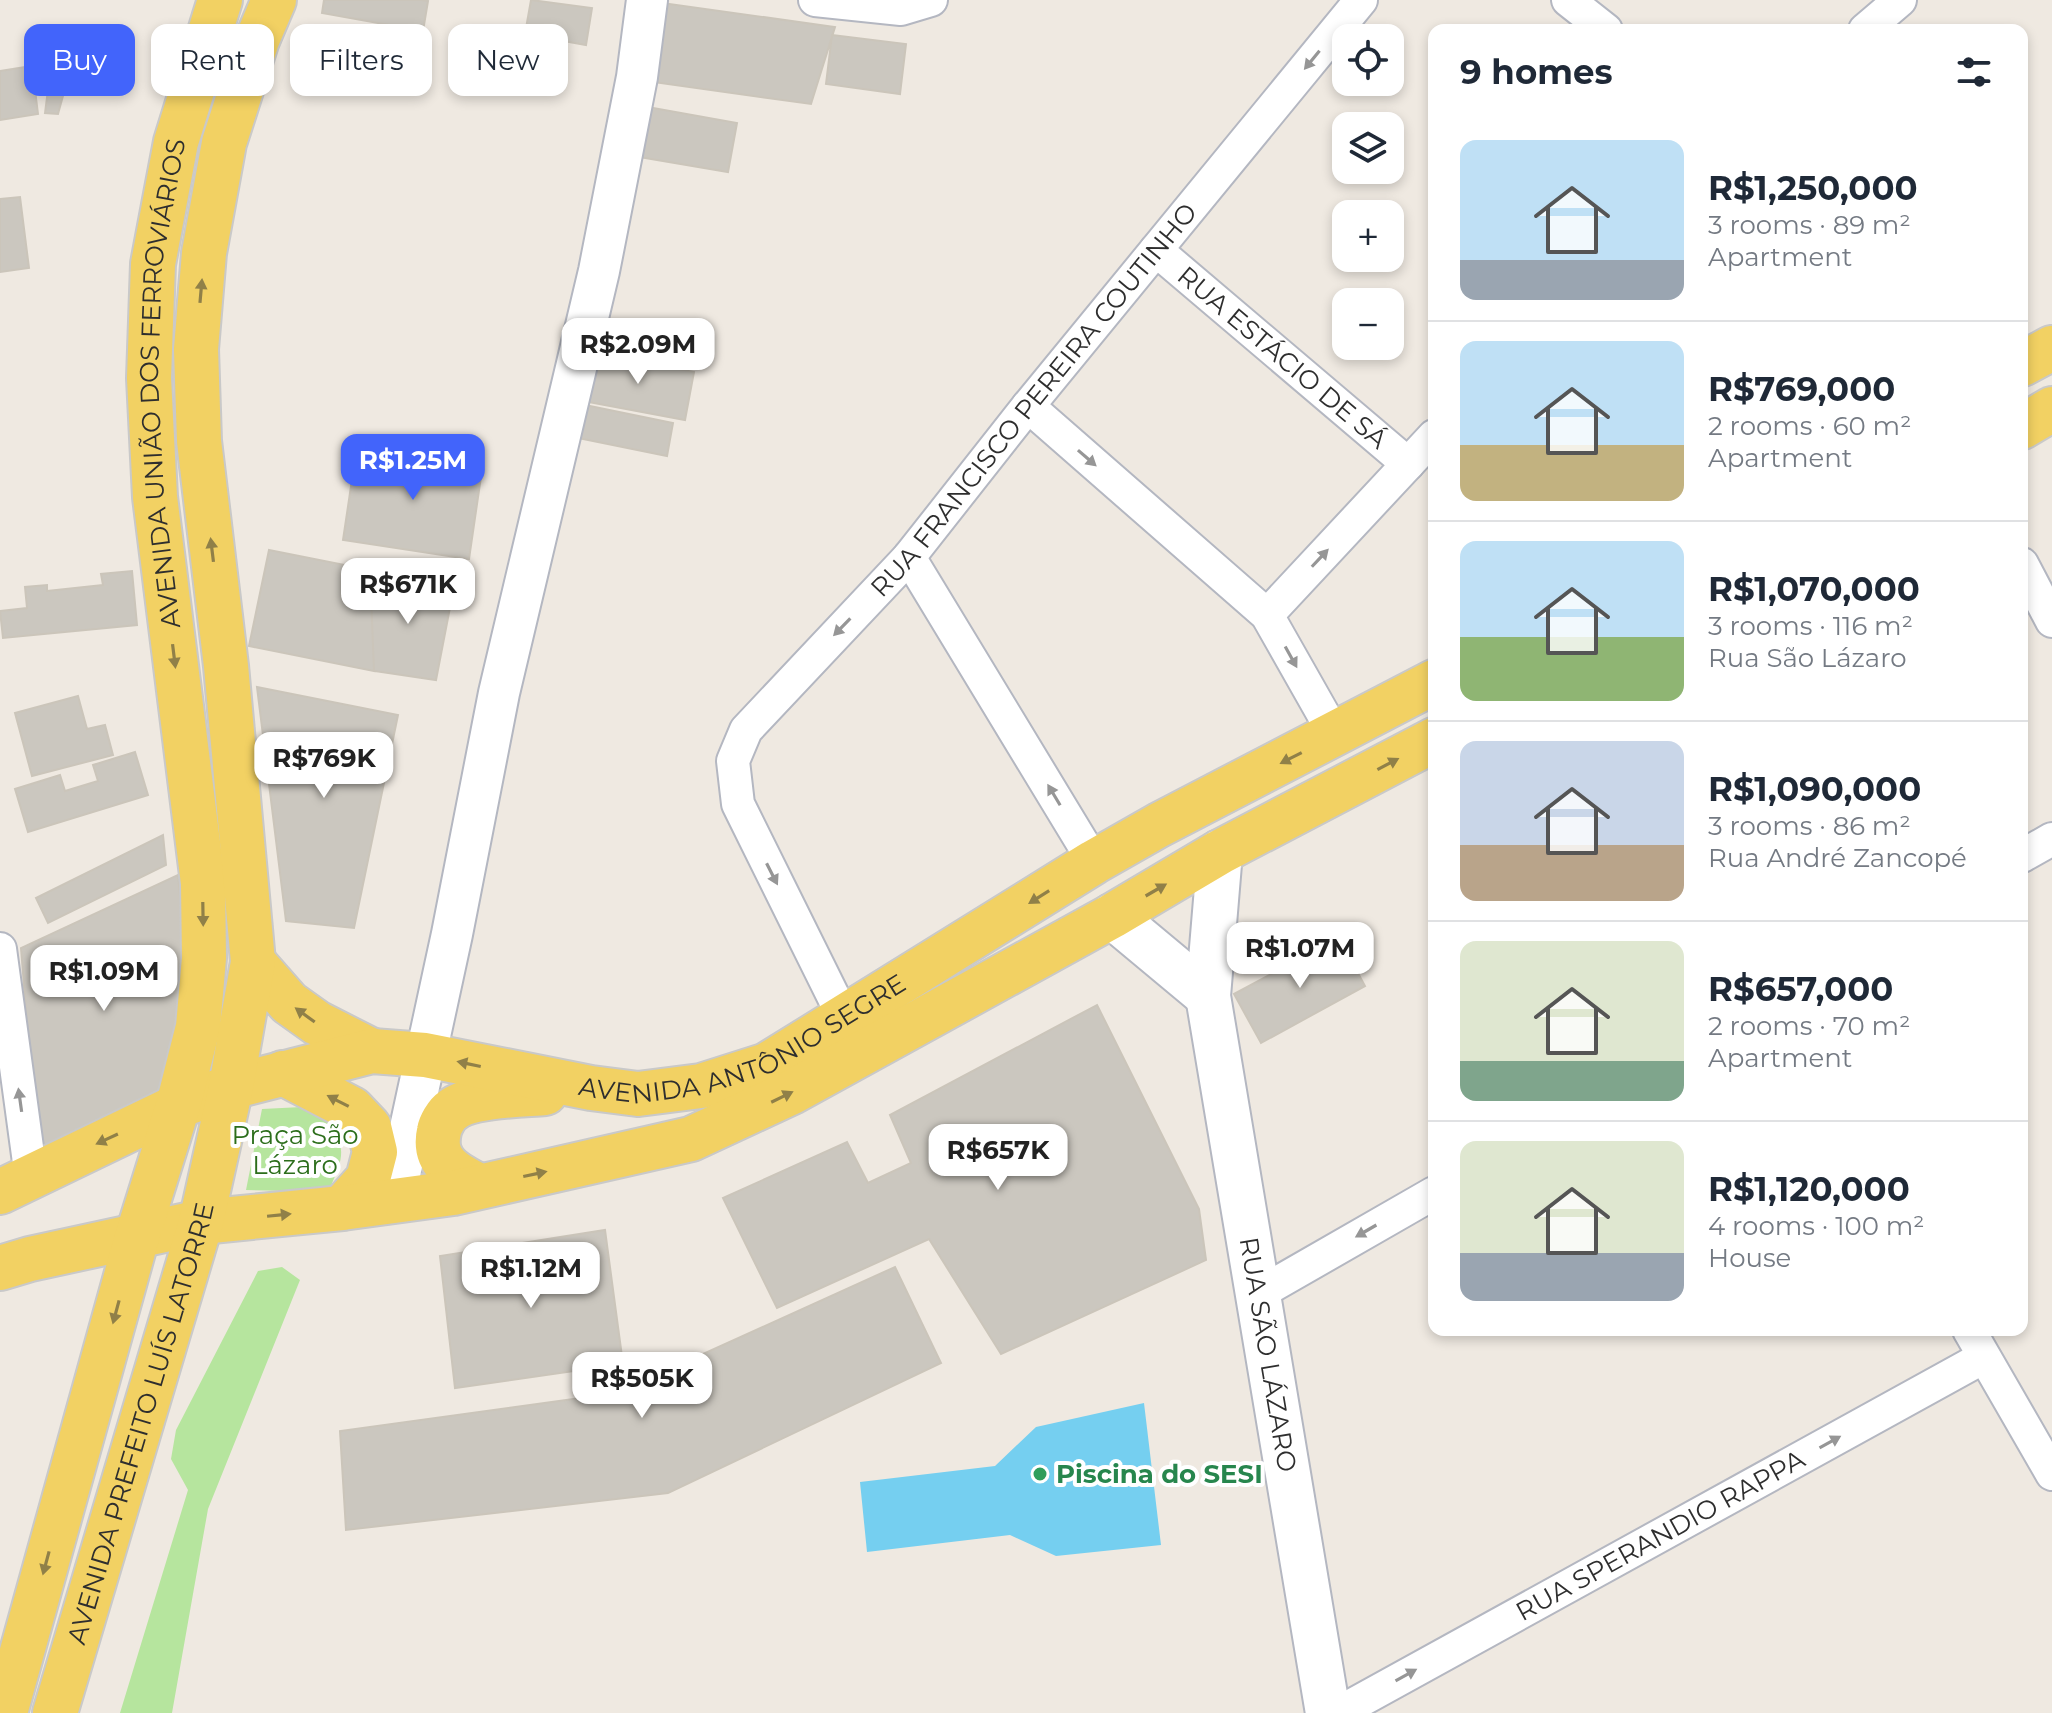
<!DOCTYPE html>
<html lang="en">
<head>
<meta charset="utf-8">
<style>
  :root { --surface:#fff; --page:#f6f6f7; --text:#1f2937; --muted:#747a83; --line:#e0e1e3; --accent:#4264fb }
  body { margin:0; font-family:Montserrat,sans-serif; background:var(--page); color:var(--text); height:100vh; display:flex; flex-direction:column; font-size:30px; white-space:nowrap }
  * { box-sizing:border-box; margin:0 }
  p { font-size:26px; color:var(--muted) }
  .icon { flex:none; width:44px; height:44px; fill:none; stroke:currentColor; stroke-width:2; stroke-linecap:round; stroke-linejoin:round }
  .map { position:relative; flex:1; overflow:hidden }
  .panel { position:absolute; left:1428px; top:24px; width:600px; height:1312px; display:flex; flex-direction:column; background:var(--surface); border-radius:16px; box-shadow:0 4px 12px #0003 }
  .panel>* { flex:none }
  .guide { position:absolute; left:24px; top:24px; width:760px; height:72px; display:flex; gap:16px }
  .tools { position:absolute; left:1332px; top:24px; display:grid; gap:16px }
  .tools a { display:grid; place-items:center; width:72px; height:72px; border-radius:16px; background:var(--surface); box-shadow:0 4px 12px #0003; font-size:40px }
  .price { position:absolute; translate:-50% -68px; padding:0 18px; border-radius:16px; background:#fff; color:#222; font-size:26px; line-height:52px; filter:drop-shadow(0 2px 4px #0008) }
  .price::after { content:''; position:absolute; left:50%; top:48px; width:24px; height:18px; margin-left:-12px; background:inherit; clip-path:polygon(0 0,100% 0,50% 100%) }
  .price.current { background:var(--accent); color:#fff }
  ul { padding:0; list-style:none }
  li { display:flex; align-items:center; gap:24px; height:200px; padding:0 32px }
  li+li { border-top:2px solid var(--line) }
  li span { display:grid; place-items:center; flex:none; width:224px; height:160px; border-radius:16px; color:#555 }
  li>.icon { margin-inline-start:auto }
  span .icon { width:96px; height:96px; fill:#fffc; stroke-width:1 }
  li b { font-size:34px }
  h2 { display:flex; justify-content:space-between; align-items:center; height:96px; padding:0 32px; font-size:34px }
  .pill { padding:0 28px; border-radius:16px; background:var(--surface); box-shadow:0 4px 12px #0003; font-size:28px; line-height:72px }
  .pill.current { background:var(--accent); color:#fff }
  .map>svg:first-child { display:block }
</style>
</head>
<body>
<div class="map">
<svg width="2052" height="1713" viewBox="0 0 2052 1713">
  <rect width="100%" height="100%" fill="#efe9e1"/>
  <path fill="#b6e59e" d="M302,1107L332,1120C345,1152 344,1156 330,1188L294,1191L246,1190L262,1109Z
    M282,1267L300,1280L208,1509L172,1713H120L188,1490L171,1459L176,1430L258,1271Z"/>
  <path fill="#75cff0" d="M1144,1403L1161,1545L1056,1556L1010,1535L867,1552L860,1482L995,1466L1036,1427Z"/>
  <path fill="#cbc7bf" stroke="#cbc5ba" stroke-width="2" d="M324,0H421L428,1L423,31L322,13Z
    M531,0L592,8L586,45L525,34Z
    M662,3L835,27L811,104L653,82Z
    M832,35L906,44L900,94L826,84Z
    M74,56L58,114L45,113L52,59Z
    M32,66L38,114L0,120V71Z
    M642,106L737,123L728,172L633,156Z
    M20,197L29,268L0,272V199Z
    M592,352L694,372L685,420L583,401Z
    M585,405L673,423L667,456L578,438Z
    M357,446L483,463L469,559L343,540Z
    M269,550L370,570L374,671L249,646Z
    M370,570L453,592L436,680L374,671Z
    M132,571L137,625L3,638L0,611L27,608L25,587L47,585V591L103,585L101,574Z
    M257,687L398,715L354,928L286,921Z
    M78,696L87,729L105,725L113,755L32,776L15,713Z
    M135,752L148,795L28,832L15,789L60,775L65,791L98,781L93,765Z
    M163,835L166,865L48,923L36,898Z
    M178,875L186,959L183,1029L164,1088L38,1161L21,948Z
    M1339,938L1365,986L1261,1043L1234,994Z
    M1097,1005L1199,1209L1206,1260L1001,1354L929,1239L777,1308L723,1198L847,1142L868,1183L911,1163L890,1115Z
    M605,1230L623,1364L455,1388L440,1256Z
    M895,1267L941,1363L668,1493L346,1530L340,1431L617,1393Z"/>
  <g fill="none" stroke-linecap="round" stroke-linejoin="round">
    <g stroke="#b4b7c1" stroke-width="36">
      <g id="minor">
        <path d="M815,0L901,9L931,0"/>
        <path d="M1568,0L1606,30"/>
        <path d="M1865,30L1900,0"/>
        <path id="s1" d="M1156,250L1408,464"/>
        <path d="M1028,406L1267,615L1335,735"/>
        <path d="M909,557L1094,862"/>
        <path d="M2022,564L2052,621"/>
        <path d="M1267,615L1434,436"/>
        <path d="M2022,856L2052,839"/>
        <path d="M0,949L31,1177"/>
        <path id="s2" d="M844,1018L738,804L733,761L746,730L909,557L1028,406L1361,0"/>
        <path d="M1258,1294L1434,1193"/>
        <path d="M1969,1330L2052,1474"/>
        <path id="s3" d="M1338,1713L1984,1357"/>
      </g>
    </g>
    <g stroke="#b4b7c1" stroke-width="44">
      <path id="tertiary" d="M394,1202L452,934L499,693L599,271L637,77L647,0"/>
    </g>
    <g stroke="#b4b7c1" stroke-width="48">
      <g id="secondary">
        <path id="s4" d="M1220,852L1208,996L1328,1713"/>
        <path d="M1112,916L1208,996"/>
      </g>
    </g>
    <g stroke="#c9c9c9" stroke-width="48">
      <g id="primary">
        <path d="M2022,364L2052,348"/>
        <path d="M2022,427L2052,409"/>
        <path d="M253,962L289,1003L317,1023L372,1051"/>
        <path d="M283,1073L352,1109L369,1127L375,1152L368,1179L342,1208"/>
        <path d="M479,1186C455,1174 432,1162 439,1131C440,1125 446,1114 452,1110C470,1095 521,1095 545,1093"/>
        <path id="s5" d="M0,1192L178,1106L231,1087L372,1051L425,1055L591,1088L638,1094L701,1086L767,1065L1094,862L1159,825L1434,682"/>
        <path d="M0,1268L30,1259L201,1222L342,1208L453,1193L691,1139L792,1092L1112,916L1220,852L1434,740"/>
        <path id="s6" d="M5,1713L137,1237L178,1106L198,1027L204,958L203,883L155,497L149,378L153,264L176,142L220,0"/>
        <path id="s7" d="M55,1713L201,1222L231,1087L253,962L226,666L199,441L196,349L204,253L224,143L257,40L274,0"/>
      </g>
    </g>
    <use href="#minor" stroke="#fff" stroke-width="32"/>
    <use href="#tertiary" stroke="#fff" stroke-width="40"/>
    <use href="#secondary" stroke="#fff" stroke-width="44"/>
    <use href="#primary" stroke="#f2d163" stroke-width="44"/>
  </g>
  <defs><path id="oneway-solid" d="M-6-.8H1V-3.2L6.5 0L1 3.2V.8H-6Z" transform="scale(2)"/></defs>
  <g fill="#969696">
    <use href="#oneway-solid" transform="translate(1312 60) rotate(129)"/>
    <use href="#oneway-solid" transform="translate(1087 458) rotate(41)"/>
    <use href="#oneway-solid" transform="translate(1320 558) rotate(-47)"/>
    <use href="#oneway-solid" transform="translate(842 627) rotate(134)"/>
    <use href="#oneway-solid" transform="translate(1291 657) rotate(61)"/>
    <use href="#oneway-solid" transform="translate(1054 795) rotate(-121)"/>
    <use href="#oneway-solid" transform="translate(772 874) rotate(63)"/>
    <use href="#oneway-solid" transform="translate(20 1100) rotate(-98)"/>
    <use href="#oneway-solid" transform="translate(1366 1231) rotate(150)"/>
    <use href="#oneway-solid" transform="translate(1830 1442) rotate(-29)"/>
    <use href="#oneway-solid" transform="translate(1406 1675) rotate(-29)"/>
  </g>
  <g fill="#908048">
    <use href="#oneway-solid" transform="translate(201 291) rotate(-85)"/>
    <use href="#oneway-solid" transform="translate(212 550) rotate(-97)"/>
    <use href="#oneway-solid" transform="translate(174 656) rotate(83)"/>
    <use href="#oneway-solid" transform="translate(1291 758) rotate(153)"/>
    <use href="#oneway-solid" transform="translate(1388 764) rotate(-28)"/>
    <use href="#oneway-solid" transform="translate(1156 890) rotate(-30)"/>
    <use href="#oneway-solid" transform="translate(1039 897) rotate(148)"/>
    <use href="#oneway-solid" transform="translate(203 914) rotate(89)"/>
    <use href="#oneway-solid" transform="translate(305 1015) rotate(-144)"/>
    <use href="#oneway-solid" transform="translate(469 1064) rotate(-168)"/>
    <use href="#oneway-solid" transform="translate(782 1097) rotate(-26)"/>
    <use href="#oneway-solid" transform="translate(338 1101) rotate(-153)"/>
    <use href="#oneway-solid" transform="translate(107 1139) rotate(155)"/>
    <use href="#oneway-solid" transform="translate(535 1174) rotate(-12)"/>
    <use href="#oneway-solid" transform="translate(279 1215) rotate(-6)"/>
    <use href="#oneway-solid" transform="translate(116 1312) rotate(105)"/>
    <use href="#oneway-solid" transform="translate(46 1563) rotate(105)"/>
  </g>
  <circle fill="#2e9e5b" stroke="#fff" stroke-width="3" cx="1040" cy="1474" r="8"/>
  <g text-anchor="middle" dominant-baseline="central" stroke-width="8" stroke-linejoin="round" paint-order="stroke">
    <g font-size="26" fill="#2e2e2e" stroke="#fff">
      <text stroke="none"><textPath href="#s1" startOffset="166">RUA ESTÁCIO DE SÁ</textPath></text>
      <text stroke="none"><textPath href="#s6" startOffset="1360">AVENIDA UNIÃO DOS FERROVIÁRIOS</textPath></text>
      <text stroke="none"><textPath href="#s2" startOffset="754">RUA FRANCISCO PEREIRA COUTINHO</textPath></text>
      <text stroke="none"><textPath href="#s5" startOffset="786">AVENIDA ANTÔNIO SEGRE</textPath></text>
      <text stroke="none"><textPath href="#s4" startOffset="508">RUA SÃO LÁZARO</textPath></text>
      <text stroke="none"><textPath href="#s7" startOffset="302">AVENIDA PREFEITO LUÍS LATORRE</textPath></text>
      <text stroke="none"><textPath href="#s3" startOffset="368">RUA SPERANDIO RAPPA</textPath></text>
    </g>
    <g font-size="26" fill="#2c6e1b" stroke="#fff">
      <text x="295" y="1135">Praça São<tspan x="295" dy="30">Lázaro</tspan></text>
    </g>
    <g font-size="26" font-weight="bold" fill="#27864d" stroke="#fff" text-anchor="start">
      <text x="1056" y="1474">Piscina do SESI</text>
    </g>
  </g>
</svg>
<div class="tools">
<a><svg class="icon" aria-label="locate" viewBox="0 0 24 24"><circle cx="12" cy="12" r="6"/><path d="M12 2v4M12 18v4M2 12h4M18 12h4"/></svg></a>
<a><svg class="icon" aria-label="layers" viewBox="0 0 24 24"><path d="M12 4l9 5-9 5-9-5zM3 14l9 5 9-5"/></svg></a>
<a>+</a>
<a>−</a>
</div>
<b class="price" style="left:638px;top:386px">R$2.09M</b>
<b class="price current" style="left:413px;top:502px">R$1.25M</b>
<b class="price" style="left:408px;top:626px">R$671K</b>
<b class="price" style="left:324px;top:800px">R$769K</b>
<b class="price" style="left:1300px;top:990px">R$1.07M</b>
<b class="price" style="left:104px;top:1013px">R$1.09M</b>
<b class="price" style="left:998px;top:1192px">R$657K</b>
<b class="price" style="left:531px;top:1310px">R$1.12M</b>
<b class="price" style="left:642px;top:1420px">R$505K</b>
<div class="guide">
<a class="pill current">Buy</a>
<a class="pill">Rent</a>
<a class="pill">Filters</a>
<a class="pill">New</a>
</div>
<section class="panel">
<h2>9 homes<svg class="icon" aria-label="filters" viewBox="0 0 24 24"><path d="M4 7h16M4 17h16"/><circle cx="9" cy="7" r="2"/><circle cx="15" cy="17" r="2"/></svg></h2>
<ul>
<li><span style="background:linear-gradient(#bfe0f5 75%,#9aa5b1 0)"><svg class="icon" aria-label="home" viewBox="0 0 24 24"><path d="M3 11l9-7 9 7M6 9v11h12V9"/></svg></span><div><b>R$1,250,000</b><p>3 rooms · 89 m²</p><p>Apartment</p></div></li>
<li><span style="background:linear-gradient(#bfe0f5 65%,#c2b280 0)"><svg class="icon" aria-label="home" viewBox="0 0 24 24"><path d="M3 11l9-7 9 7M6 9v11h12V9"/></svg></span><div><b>R$769,000</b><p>2 rooms · 60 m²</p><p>Apartment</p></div></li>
<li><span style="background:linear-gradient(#bfe0f5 60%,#8fb573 0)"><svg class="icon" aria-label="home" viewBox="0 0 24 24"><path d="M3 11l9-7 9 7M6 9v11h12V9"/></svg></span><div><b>R$1,070,000</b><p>3 rooms · 116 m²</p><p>Rua São Lázaro</p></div></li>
<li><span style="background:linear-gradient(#c9d6e8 65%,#b9a48a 0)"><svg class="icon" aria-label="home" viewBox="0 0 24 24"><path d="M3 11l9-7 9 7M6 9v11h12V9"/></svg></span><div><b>R$1,090,000</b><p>3 rooms · 86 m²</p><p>Rua André Zancopé</p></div></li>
<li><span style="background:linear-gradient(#dfe7d0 75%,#7fa58c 0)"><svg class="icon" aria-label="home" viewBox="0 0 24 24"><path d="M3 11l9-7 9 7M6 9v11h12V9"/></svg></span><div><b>R$657,000</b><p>2 rooms · 70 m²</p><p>Apartment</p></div></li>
<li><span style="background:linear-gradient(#dfe7d0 70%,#9aa5b1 0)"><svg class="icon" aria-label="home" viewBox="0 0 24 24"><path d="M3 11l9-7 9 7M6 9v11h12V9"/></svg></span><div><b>R$1,120,000</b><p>4 rooms · 100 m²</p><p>House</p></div></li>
</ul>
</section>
</div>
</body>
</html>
